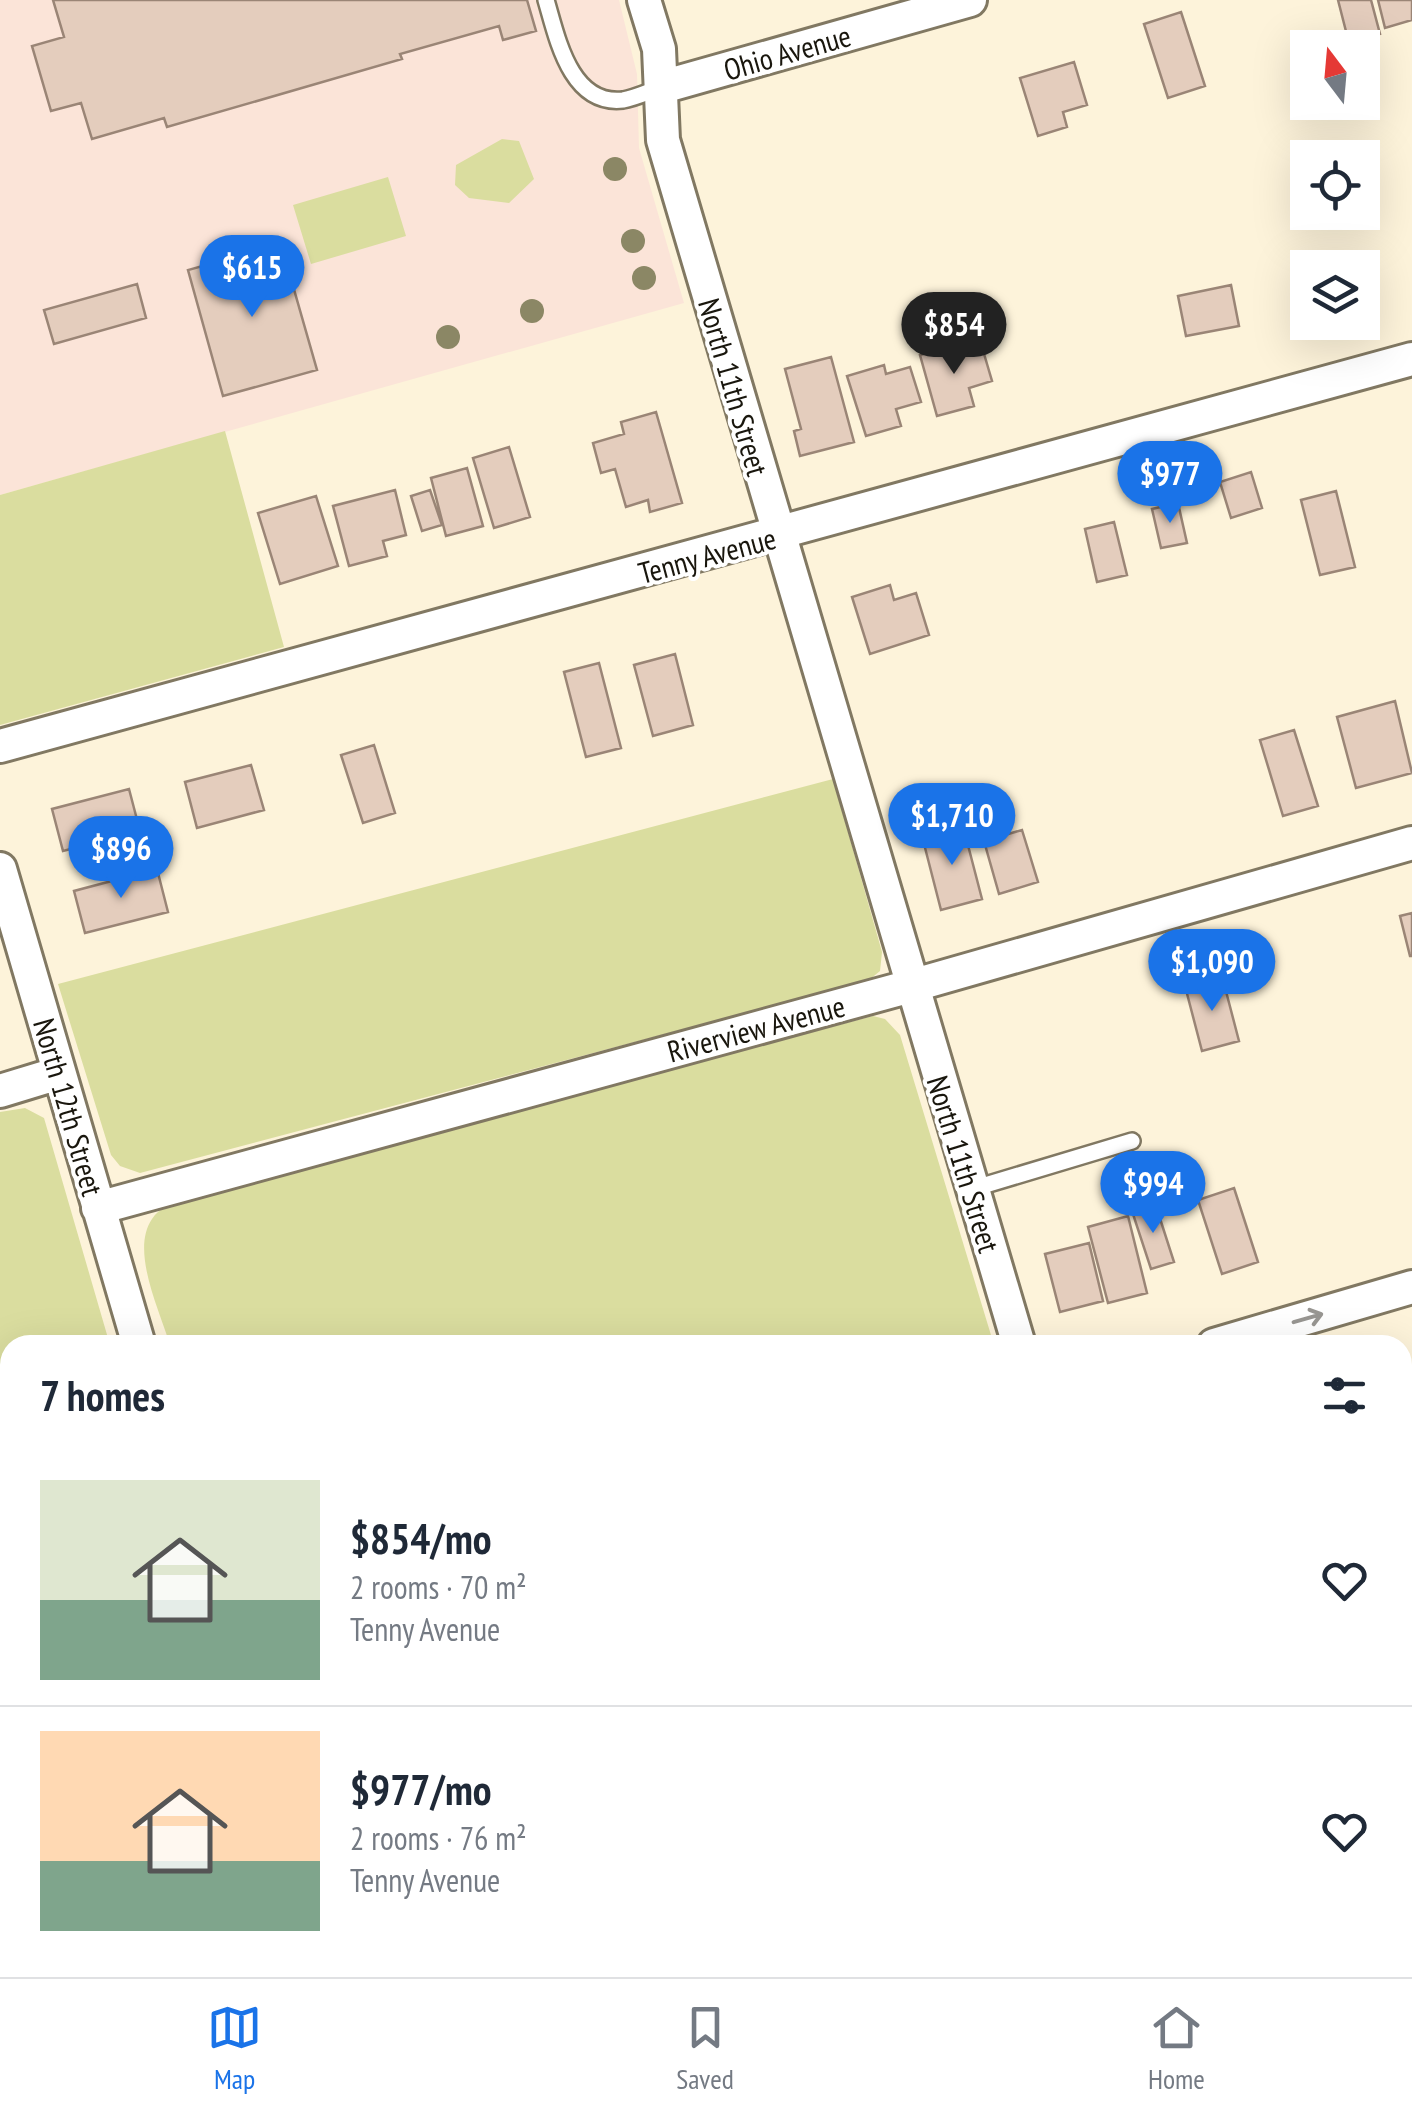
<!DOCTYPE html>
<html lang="en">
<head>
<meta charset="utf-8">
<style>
  :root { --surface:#fff; --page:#f2f2f3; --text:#1f2937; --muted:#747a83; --line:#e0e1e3; --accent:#1a73e8 }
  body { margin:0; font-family:"PT Sans Narrow",sans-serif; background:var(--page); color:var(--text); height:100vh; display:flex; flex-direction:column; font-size:38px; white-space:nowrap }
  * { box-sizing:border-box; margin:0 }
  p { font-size:32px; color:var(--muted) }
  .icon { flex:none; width:55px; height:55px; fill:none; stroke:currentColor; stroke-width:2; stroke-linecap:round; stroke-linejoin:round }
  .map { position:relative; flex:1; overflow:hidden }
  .drawer { position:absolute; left:0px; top:1335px; width:1412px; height:642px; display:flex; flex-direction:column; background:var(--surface); border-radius:30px 30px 0 0; box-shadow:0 10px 40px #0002 }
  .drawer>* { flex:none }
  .needle { width:65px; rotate:344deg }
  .controls { position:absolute; left:1290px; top:30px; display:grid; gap:20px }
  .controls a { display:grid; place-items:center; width:90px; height:90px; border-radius:0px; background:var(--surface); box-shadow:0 10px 40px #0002; font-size:50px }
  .price { position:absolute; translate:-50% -85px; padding:0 22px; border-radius:35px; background:var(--accent); color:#fff; font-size:32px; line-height:65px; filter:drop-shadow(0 2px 5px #0008) }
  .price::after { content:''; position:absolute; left:50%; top:60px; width:30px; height:22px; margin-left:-15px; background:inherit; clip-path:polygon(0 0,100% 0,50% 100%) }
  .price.active { background:#222; color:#fff }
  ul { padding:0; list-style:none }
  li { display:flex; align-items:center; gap:30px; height:250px; padding:0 40px }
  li+li { border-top:2px solid var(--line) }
  li span { display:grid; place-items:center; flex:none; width:280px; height:200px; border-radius:0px; color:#555 }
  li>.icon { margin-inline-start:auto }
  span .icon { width:120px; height:120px; fill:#fffc; stroke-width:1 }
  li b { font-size:42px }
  h2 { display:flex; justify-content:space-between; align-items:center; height:120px; padding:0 40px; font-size:42px }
  .menu { display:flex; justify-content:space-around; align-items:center; height:140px; border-top:2px solid var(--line); background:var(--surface); font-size:28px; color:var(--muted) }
  .menu a { display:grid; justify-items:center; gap:5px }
  .menu .active { color:var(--accent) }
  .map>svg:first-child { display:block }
</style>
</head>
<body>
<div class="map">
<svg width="1412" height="1977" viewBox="0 0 1412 1977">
  <rect width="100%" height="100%" fill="#fdf3da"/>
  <path fill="#fbe4d8" d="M0,0H619L637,74L639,148L684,303L0,495Z"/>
  <path fill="#dadd9f" d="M502,139L519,141L534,179L509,203L469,198L455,185L456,165Z
    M388,177L406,236L311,264L293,205Z
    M225,431L284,647L0,725V495Z
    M833,779L882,952L880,971L869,980L140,1173L120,1166L111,1155L58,984Z
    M873,1016L885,1019L900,1035L994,1345H170C160,1311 130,1251 152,1219C159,1208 174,1202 185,1196Z
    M25,1108L44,1118L110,1345H10V1743L0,1708V1112Z
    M74,1968H293L296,1977H77Z"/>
  <path fill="#e4cdbd" stroke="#9a8576" stroke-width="2.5" d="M53,0H527L536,31L503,40L499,26L400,54L402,59L167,127L164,118L92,139L81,103L51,111L32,46L64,37Z
    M1338,0H1371L1380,34L1349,43Z
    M1378,0H1412V20L1385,28Z
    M1181,12L1205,86L1168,98L1144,24Z
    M1074,62L1087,105L1063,112L1067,127L1038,136L1020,78Z
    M281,244L317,370L223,396L188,270Z
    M137,284L146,318L54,344L44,310Z
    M1231,285L1239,326L1186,336L1178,296Z
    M958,344L960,353L982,347L992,381L969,388L974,406L937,416L920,355Z
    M831,357L854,442L800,456L794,431L801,429L785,369Z
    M884,365L886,374L910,367L921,402L896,409L901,426L866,436L847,376Z
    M656,412L682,503L650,512L648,500L626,507L615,469L601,473L593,443L624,434L621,422Z
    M509,447L530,517L494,528L473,458Z
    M467,468L483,526L446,536L431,478Z
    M1251,472L1262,508L1231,518L1220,482Z
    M395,490L406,535L383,541L387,556L349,566L333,506Z
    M430,490L442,525L422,531L411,496Z
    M1336,491L1355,567L1320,575L1301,500Z
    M316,496L338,566L280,584L258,513Z
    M1178,503L1187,543L1161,548L1152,509Z
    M1114,522L1127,575L1097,582L1085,529Z
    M890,585L894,600L916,593L929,635L870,654L852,597Z
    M675,654L693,725L653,736L634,665Z
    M599,663L621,748L586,757L564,672Z
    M1395,701L1412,773L1356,788L1337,717Z
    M1294,730L1318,806L1283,816L1260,740Z
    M374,745L395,813L363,823L341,755Z
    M251,765L264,810L197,828L185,782Z
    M129,789L140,831L63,851L52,809Z
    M963,826L982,899L941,910L922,836Z
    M1022,830L1038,882L999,894L984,841Z
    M157,869L168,912L85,933L74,891Z
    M1412,913V956H1410L1400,916Z
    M1222,976L1239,1041L1202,1051L1185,986Z
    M1234,1188L1258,1262L1222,1274L1198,1200Z
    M1155,1203L1174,1262L1151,1269L1132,1211Z
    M1128,1216L1147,1293L1108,1303L1088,1227Z
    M1089,1243L1103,1301L1060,1312L1045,1254Z
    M1402,1390L1412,1423V1475L1402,1478Z
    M1411,1790L1412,1852L1402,1855V1792Z
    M821,1968L824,1977H670L667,1969Z"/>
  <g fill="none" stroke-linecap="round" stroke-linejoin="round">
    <g stroke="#817862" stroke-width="20">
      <path id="lane" d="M546,0C557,37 570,106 623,100C635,98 650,91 662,87
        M972,1189L1132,1141
        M0,1755L10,1789
        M63,1968L65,1977
        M844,1968L846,1977
        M1094,1968L1097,1977
        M981,1977L1016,1968"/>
    </g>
    <g stroke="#817862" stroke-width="38">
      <path id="street" d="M644,0L659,49L663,140L1019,1345
        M662,87L970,0
        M0,746L1412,359
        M0,869L139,1345
        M0,1091L59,1073
        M98,1208L911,986L1412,843
        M1214,1345L1412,1287
        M1402,1732L1412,1729
        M322,1968L325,1977
        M1205,1968L1208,1977"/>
    </g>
    <use href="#lane" stroke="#fff" stroke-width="15"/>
    <use href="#street" stroke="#fff" stroke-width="32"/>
  </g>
  <g fill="#8b8765">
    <circle cx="615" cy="169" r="12"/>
    <circle cx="633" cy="241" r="12"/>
    <circle cx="644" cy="278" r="12"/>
    <circle cx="532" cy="311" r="12"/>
    <circle cx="448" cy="337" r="12"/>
  </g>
  <defs><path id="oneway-shaft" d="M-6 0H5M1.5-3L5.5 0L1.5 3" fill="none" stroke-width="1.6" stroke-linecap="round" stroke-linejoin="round" transform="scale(2.5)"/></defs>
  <use stroke="#989692" href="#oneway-shaft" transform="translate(1308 1318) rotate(-16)"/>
  <g text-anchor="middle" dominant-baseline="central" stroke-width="8" stroke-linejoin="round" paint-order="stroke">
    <g font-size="30" fill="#19160d" stroke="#fff">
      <text transform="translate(787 52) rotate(-16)">Ohio Avenue</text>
      <text transform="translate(734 387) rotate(74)">North 11th Street</text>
      <text transform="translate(707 555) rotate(-15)">Tenny Avenue</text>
      <text transform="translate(756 1028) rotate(-15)">Riverview Avenue</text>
      <text transform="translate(69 1107) rotate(74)">North 12th Street</text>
      <text transform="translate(964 1164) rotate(73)">North 11th Street</text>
    </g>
  </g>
</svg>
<div class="controls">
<a><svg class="needle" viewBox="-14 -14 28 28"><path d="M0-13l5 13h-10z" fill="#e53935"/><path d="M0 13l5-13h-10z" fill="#747a83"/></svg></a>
<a><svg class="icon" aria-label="locate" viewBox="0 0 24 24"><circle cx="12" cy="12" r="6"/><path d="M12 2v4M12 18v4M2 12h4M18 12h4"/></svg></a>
<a><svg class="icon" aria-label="layers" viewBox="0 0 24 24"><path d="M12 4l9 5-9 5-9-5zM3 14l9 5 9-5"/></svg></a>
</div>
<b class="price" style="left:252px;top:320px">$615</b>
<b class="price active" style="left:954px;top:377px">$854</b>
<b class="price" style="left:1170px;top:526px">$977</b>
<b class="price" style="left:952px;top:868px">$1,710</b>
<b class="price" style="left:121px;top:901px">$896</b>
<b class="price" style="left:1212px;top:1014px">$1,090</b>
<b class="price" style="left:1153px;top:1236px">$994</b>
<section class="drawer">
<h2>7 homes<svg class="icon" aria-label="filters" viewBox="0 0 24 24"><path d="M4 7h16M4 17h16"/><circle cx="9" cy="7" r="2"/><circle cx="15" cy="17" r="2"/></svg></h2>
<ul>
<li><span style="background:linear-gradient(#dfe7d0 60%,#7fa58c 0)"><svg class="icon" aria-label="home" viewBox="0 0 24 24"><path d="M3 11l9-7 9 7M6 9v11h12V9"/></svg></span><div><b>$854/mo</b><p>2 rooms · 70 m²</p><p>Tenny Avenue</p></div><svg class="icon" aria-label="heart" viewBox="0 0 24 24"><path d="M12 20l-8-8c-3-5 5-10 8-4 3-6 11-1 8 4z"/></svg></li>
<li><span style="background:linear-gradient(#ffd9b3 65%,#7fa58c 0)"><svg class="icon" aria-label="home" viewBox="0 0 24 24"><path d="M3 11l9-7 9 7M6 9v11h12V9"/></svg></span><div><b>$977/mo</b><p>2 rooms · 76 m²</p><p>Tenny Avenue</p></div><svg class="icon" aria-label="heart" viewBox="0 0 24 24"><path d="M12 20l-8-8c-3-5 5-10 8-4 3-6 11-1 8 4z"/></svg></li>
</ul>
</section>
</div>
<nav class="menu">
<a class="active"><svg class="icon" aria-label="map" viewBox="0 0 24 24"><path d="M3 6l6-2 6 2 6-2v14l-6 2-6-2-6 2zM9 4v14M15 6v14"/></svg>Map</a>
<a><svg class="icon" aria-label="saved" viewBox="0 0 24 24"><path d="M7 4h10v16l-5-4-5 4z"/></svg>Saved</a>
<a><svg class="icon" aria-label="home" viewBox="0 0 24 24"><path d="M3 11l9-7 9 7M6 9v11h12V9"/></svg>Home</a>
</nav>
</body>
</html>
